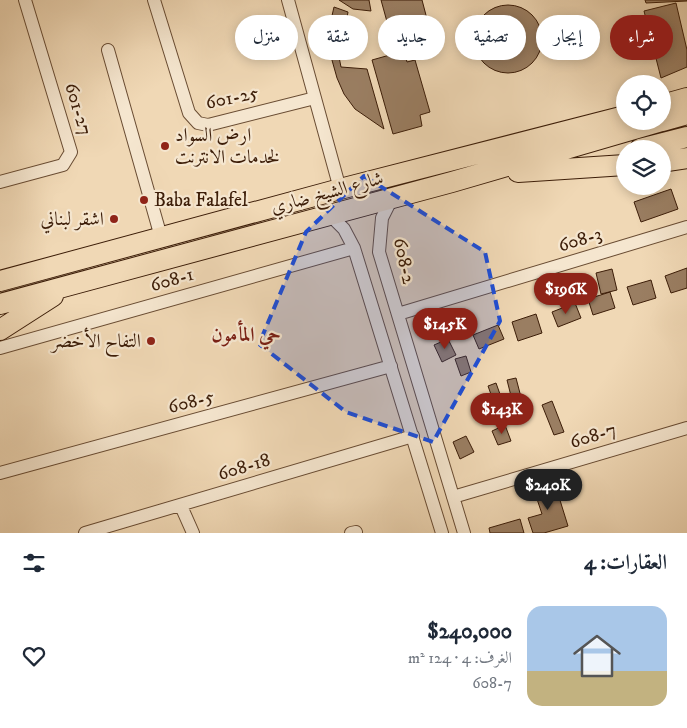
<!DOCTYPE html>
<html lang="ar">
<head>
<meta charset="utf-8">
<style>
  :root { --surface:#fff; --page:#f2f2f3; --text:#1f2937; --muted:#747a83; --line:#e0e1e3; --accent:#8f2418 }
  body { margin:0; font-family:"IM FELL DW Pica",Amiri,serif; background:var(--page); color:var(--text); direction:rtl; height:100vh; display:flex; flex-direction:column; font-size:19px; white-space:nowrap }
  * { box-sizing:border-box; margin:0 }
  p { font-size:16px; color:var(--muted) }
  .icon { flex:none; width:28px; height:28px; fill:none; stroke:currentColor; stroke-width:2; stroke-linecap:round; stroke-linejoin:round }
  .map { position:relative; height:533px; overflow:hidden; direction:ltr }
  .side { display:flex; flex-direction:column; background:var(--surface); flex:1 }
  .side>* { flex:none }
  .guide { position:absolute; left:15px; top:15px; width:658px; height:45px; direction:rtl; display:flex; gap:10px }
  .buttons { position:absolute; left:616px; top:75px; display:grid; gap:10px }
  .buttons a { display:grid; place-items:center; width:55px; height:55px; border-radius:50%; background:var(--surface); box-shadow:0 2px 12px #0003; font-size:25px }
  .price { position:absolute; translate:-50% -42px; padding:0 11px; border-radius:18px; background:var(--accent); color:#fff; font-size:16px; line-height:32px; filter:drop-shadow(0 1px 2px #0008) }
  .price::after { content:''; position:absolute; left:50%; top:30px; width:15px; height:11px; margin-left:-8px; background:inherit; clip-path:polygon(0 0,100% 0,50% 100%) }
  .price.active { background:#222; color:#fff }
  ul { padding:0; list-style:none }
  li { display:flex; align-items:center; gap:15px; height:125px; padding:0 20px }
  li+li { border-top:1px solid var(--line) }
  li span { display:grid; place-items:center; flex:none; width:140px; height:100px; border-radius:15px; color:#555 }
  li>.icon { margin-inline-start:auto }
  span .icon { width:60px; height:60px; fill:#fffc; stroke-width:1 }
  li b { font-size:21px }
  h2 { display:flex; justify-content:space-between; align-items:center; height:60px; padding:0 20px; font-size:21px }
  .pill { padding:0 18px; border-radius:22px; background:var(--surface); box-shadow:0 2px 12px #0003; font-size:18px; line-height:45px }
  .pill.active { background:var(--accent); color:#fff }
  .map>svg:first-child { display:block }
</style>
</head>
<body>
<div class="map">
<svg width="687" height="533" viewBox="0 0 687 533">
  <rect width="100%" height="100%" fill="#f0d8b5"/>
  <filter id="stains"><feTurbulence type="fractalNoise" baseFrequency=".004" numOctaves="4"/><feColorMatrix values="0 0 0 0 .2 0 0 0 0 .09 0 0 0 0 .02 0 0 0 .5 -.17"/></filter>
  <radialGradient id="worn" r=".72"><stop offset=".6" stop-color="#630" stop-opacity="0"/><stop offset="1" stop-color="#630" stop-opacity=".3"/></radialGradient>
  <path fill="#9a7e62" stroke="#3c1d08" d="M339,0H369L371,11L353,9Z
    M381,0H422L427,19L389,29Z
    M645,0H687V1L646,3Z
    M676,3L687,50V67L661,78L644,11Z
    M474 39a34 34 0 1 1 68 0a34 34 0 1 1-68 0Z
    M334,7L348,12L343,40L347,49L338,52L341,67L367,69L384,129L355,109L344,94L337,78L330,53L328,33Z
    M404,51L407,62L415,60L430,112L420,115L422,126L393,134L372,60Z
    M671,189L678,209L641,222L634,202Z
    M687,268V288L671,293L665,276Z
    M612,269L617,290L601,294L596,273Z
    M651,280L656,298L633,305L627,287Z
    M569,281L580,300L569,305L559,287Z
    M610,292L615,308L593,315L588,299Z
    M575,303L581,318L558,327L552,312Z
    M454,312L462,334L448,339L440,316Z
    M536,314L542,333L518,341L512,322Z
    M498,325L504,339L479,349L473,335Z
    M448,339L456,355L442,362L434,345Z
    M466,356L471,372L461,376L455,359Z
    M516,378L522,401L513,404L507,380Z
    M496,383L501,397L493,400L488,386Z
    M552,401L564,432L554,435L542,405Z
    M505,425L511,441L498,445L492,431Z
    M466,436L474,452L460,459L453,442Z
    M555,484L568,526L544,533H533L528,518L542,514L534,490Z
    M520,519L524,533H490L489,528Z"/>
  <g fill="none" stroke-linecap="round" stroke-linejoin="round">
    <g stroke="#694c33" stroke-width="14">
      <path id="street" d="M154,0L189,113L198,123L208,125L315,98
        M288,0L340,189
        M108,50L161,237
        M0,182L63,165L71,152L25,0
        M392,198L382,218L379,252L464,533
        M330,215L344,229L354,248L442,533
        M398,314L687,227
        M0,348L354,248
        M0,473L391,366
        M453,497L687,428
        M181,506L193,533
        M85,533L413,436
        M351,533L356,532"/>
    </g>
    <g stroke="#3c1d08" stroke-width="22">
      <path id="primary" d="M662,105L687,98
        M662,121L687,114
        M640,149L687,137
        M662,162L687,158
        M518,172L625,165
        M0,281L340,189L625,116
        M0,304L452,182L662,121
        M0,330L53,296"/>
    </g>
    <use href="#street" stroke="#f5e6cf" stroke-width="12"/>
    <use href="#primary" stroke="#f0d8b5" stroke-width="20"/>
  </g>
  <path fill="#1d4ed8" fill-opacity="0.2" stroke="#1d4ed8" stroke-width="4" stroke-dasharray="10 6" stroke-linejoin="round" d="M364,176L485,252L500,321L433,442L346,412L259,344L306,232Z"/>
  <g fill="#8f2418" stroke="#f5e6cf" stroke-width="2">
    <circle cx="165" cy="146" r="5"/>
    <circle cx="144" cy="200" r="5"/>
    <circle cx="114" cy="219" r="5"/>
    <circle cx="151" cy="341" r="5"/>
  </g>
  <g text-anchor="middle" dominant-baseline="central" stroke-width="4.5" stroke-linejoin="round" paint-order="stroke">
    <g font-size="19" fill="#3c1d08" stroke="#f5e6cf">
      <text transform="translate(232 98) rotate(-12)">601-25</text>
      <text transform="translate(78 109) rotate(73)">601-27</text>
      <text transform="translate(327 193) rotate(-15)">شارع الشيخ ضاري</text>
      <text transform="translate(580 240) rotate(-17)">608-3</text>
      <text transform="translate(404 261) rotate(78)">608-2</text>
      <text transform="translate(172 280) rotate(-16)">608-1</text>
      <text transform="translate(191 402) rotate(-15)">608-5</text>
      <text transform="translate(593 436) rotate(-17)">608-7</text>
      <text transform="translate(244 467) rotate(-17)">608-18</text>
    </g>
    <g font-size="19" fill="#3c1d08" stroke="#f5e6cf" text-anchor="start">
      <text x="175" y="135">ارض السواد<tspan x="175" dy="22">لخدمات الانترنت</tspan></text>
      <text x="154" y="200">Baba Falafel</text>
      <text x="104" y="219" text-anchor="end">اشقر لبناني</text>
      <text x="141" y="341" text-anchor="end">التفاح الأخضر</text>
    </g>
    <g font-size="20" font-weight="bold" fill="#7a1f14" stroke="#f5e6cf">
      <text x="246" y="335">حي المأمون</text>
    </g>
  </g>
  <rect width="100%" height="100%" filter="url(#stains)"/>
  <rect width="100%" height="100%" fill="url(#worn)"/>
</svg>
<div class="buttons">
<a><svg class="icon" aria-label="locate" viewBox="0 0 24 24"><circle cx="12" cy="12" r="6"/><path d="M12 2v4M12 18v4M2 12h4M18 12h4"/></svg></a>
<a><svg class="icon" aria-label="layers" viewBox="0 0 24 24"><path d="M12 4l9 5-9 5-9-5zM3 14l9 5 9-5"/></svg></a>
</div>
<b class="price" style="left:566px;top:315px">$196K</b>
<b class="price" style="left:445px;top:350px">$145K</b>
<b class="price" style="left:502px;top:435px">$143K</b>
<b class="price active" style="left:548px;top:511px">$240K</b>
<div class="guide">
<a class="pill active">شراء</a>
<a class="pill">إيجار</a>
<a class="pill">تصفية</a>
<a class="pill">جديد</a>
<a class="pill">شقة</a>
<a class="pill">منزل</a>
</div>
</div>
<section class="side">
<h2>العقارات: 4<svg class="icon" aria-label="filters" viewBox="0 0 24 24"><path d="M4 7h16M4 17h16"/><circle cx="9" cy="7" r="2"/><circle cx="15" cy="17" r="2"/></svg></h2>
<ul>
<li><span style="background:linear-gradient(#a9c7e8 65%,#c2b280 0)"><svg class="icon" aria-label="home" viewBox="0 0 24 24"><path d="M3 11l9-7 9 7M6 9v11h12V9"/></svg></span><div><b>$240,000</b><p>الغرف: 4 · 124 m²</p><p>608-7</p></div><svg class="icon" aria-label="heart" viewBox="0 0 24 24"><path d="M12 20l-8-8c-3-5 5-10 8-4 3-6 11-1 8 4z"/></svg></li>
</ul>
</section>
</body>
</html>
